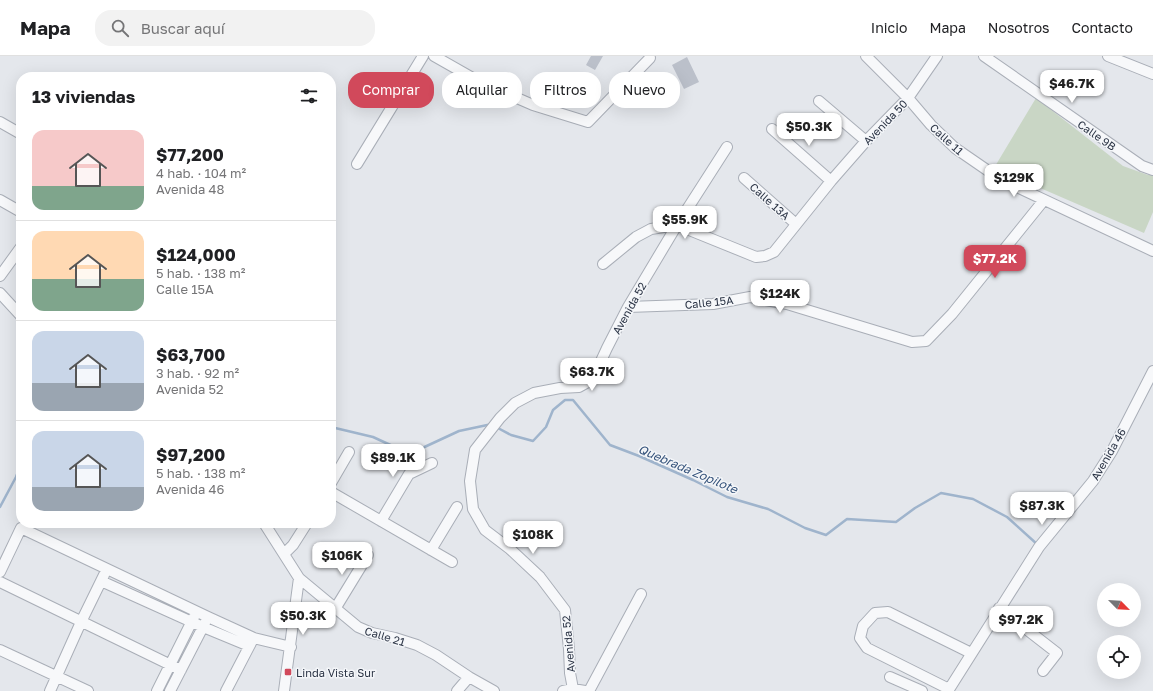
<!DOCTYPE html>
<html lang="es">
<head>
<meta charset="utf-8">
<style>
  :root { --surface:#fff; --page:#f2f2f2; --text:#202124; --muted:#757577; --line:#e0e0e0; --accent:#d1495b }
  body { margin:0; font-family:"Golos Text",sans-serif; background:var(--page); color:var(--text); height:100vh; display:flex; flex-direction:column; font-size:15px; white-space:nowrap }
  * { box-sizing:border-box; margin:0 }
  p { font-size:13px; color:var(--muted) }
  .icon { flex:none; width:22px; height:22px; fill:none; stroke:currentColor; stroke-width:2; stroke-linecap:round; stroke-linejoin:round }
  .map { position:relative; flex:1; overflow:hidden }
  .drawer { position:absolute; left:16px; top:16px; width:320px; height:456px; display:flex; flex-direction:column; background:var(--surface); border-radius:16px; box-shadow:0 4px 16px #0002 }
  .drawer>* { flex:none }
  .banner { position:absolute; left:348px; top:16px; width:380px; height:36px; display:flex; gap:8px }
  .needle { width:26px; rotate:114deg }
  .controls { position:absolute; left:1097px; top:527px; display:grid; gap:8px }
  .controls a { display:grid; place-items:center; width:44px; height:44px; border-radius:50%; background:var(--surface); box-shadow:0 4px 16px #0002; font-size:20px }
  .price { position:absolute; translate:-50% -34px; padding:0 9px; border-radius:8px; background:#fff; color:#222; font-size:13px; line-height:26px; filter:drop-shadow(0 1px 2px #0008) }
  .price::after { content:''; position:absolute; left:50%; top:24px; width:12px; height:9px; margin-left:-6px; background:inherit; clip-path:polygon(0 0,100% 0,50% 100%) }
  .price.current { background:var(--accent); color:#fff }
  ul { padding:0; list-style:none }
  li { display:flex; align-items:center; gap:12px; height:100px; padding:0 16px }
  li+li { border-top:1px solid var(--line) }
  li span { display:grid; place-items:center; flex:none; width:112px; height:80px; border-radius:12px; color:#555 }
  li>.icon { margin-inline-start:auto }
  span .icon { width:48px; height:48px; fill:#fffc; stroke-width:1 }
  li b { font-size:17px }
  h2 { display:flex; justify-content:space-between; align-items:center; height:48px; padding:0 16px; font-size:17px }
  .chip { padding:0 14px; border-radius:16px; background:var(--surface); box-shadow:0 4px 16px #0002; font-size:14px; line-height:36px }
  .chip.current { background:var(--accent); color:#fff }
  header { display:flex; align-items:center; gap:24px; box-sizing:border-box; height:56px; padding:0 20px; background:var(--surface); border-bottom:1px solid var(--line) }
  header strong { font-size:19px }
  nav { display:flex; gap:22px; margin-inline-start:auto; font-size:14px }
  .search { width:280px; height:36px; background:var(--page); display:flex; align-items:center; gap:10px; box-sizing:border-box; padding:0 14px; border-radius:16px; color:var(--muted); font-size:15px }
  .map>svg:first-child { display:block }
</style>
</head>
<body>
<header>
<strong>Mapa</strong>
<div class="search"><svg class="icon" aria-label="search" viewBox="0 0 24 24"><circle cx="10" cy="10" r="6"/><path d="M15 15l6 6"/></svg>Buscar aquí</div>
<nav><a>Inicio</a><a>Mapa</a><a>Nosotros</a><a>Contacto</a></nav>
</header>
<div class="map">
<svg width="1153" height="635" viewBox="0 0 1153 635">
  <rect width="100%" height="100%" fill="#e4e7ec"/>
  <path fill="#c9d6c5" d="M1036,42L1123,110L1148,119H1153V156L1144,177L994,112Z"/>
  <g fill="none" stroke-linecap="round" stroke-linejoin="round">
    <path stroke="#9fb4cc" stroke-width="2.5" d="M331,371L373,381L397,392L418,394L459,375L492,368
      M496,371L511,379L533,385L546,371L553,354L565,344H573L610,389L639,400L693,424L727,441L768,453L805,472L826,479L847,463L896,466L915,452L941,437L973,443L1007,461L1038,489
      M0,451L16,421L21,408"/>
  </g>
  <path fill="#bbc0ca" d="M591,0H603L595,14L586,9Z
    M687,1L699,26L684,33L672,9Z"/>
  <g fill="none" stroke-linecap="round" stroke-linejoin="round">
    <g stroke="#a9aeb7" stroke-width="12">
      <path id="minor" d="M434,0L478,25L533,49L588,66L650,2
        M866,0L908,42L931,69L955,92L1000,123L1153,195
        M984,0L1142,110L1153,114
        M1108,0L1153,18
        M819,45L866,85
        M0,66L21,78
        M772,73L831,125
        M357,108L423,0
        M744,122L796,168
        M0,144L21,156
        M603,208L636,181L651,173L677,169L756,201L765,200L774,196L831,125L866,85L908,42L937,0
        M0,220L21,191
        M0,237L21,260
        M628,251L713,248L750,241L787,248L912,286L926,285L952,258L1044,144
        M331,427L349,396
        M331,436L452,506
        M381,465L409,418L432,407
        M264,467L299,522L358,571L372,577L395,582L417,589L436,599L469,621L494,635
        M431,494L457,451
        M284,498L293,489L307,467
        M0,516L21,472L208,561L254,582L291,591
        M101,525L203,571L249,590
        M0,526L181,614
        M999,552L1057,597L1043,615
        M335,553L368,499
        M0,594L88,635
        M890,621L922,635
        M573,633L570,617L569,593L565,554L540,521L510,493L485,474L473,453L470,425L475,394L500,362L515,347L534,337L560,332L579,331L588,326L595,318L607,292L628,251L677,169L727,91
        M949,633L867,592L860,582L863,570L875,557L888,556L971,597
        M50,635L81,566L104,519
        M157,635L194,561
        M170,635L205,567
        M226,635L252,585
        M284,635L299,522
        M457,635L469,621
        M563,635L573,633L585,635
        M589,635L641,538
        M948,635L1039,491L1093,425L1112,395L1153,315"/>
    </g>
    <use href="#minor" stroke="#f7f8fa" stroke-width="10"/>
  </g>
  <rect fill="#d1495b" stroke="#f4f6f9" stroke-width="1.5" x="284" y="612" width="8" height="8" rx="2"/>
  <g text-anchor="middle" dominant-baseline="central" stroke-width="3" stroke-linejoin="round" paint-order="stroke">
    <g font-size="11" fill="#2b3445" stroke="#f4f6f9">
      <text transform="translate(885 66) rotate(-46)">Avenida 50</text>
      <text transform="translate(1097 79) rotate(35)">Calle 9B</text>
      <text transform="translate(947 83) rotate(42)">Calle 11</text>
      <text transform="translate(770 145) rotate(42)">Calle 13A</text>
      <text transform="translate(709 246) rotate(-6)">Calle 15A</text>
      <text transform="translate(629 252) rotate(-61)">Avenida 52</text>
      <text transform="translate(1108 398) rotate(-60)">Avenida 46</text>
      <text transform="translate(385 580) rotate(17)">Calle 21</text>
      <text transform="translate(568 588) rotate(-95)">Avenida 52</text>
    </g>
    <g font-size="11" fill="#2b3445" stroke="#f4f6f9" text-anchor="start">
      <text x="296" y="616">Linda Vista Sur</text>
    </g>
    <g font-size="12" font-style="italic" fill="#34527a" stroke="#f4f6f9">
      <text transform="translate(688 413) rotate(23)">Quebrada Zopilote</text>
    </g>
  </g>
</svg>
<div class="controls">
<a><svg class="needle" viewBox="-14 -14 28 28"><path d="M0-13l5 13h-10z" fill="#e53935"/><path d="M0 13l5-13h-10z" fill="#757577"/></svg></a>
<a><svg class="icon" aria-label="locate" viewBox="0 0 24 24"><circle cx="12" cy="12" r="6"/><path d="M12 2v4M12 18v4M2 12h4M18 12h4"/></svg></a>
</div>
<b class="price" style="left:1072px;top:48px">$46.7K</b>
<b class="price" style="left:809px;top:91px">$50.3K</b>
<b class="price" style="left:1014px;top:142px">$129K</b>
<b class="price" style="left:685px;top:184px">$55.9K</b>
<b class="price current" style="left:995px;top:223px">$77.2K</b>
<b class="price" style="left:780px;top:258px">$124K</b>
<b class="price" style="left:592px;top:336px">$63.7K</b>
<b class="price" style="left:393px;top:422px">$89.1K</b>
<b class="price" style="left:1042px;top:470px">$87.3K</b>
<b class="price" style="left:533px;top:499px">$108K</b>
<b class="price" style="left:342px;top:520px">$106K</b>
<b class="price" style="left:303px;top:580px">$50.3K</b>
<b class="price" style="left:1021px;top:584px">$97.2K</b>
<div class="banner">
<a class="chip current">Comprar</a>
<a class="chip">Alquilar</a>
<a class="chip">Filtros</a>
<a class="chip">Nuevo</a>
</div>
<section class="drawer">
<h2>13 viviendas<svg class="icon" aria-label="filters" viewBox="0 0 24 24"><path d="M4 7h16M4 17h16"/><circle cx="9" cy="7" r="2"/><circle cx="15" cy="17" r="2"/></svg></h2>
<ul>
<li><span style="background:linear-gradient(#f6c9c9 70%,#7fa58c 0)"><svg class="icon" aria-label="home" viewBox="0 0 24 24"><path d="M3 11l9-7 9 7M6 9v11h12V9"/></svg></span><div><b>$77,200</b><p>4 hab. · 104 m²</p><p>Avenida 48</p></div></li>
<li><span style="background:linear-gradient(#ffd9b3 60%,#7fa58c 0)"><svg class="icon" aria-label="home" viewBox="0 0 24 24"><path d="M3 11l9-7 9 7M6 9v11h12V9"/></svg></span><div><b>$124,000</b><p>5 hab. · 138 m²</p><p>Calle 15A</p></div></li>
<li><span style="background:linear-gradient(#c9d6e8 65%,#9aa5b1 0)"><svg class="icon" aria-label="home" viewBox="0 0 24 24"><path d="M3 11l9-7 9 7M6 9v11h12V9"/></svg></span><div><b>$63,700</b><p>3 hab. · 92 m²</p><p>Avenida 52</p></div></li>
<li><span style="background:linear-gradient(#c9d6e8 70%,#9aa5b1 0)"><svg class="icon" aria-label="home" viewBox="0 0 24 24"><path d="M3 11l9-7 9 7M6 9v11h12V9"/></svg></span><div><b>$97,200</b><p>5 hab. · 138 m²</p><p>Avenida 46</p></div></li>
</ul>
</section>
</div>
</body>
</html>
